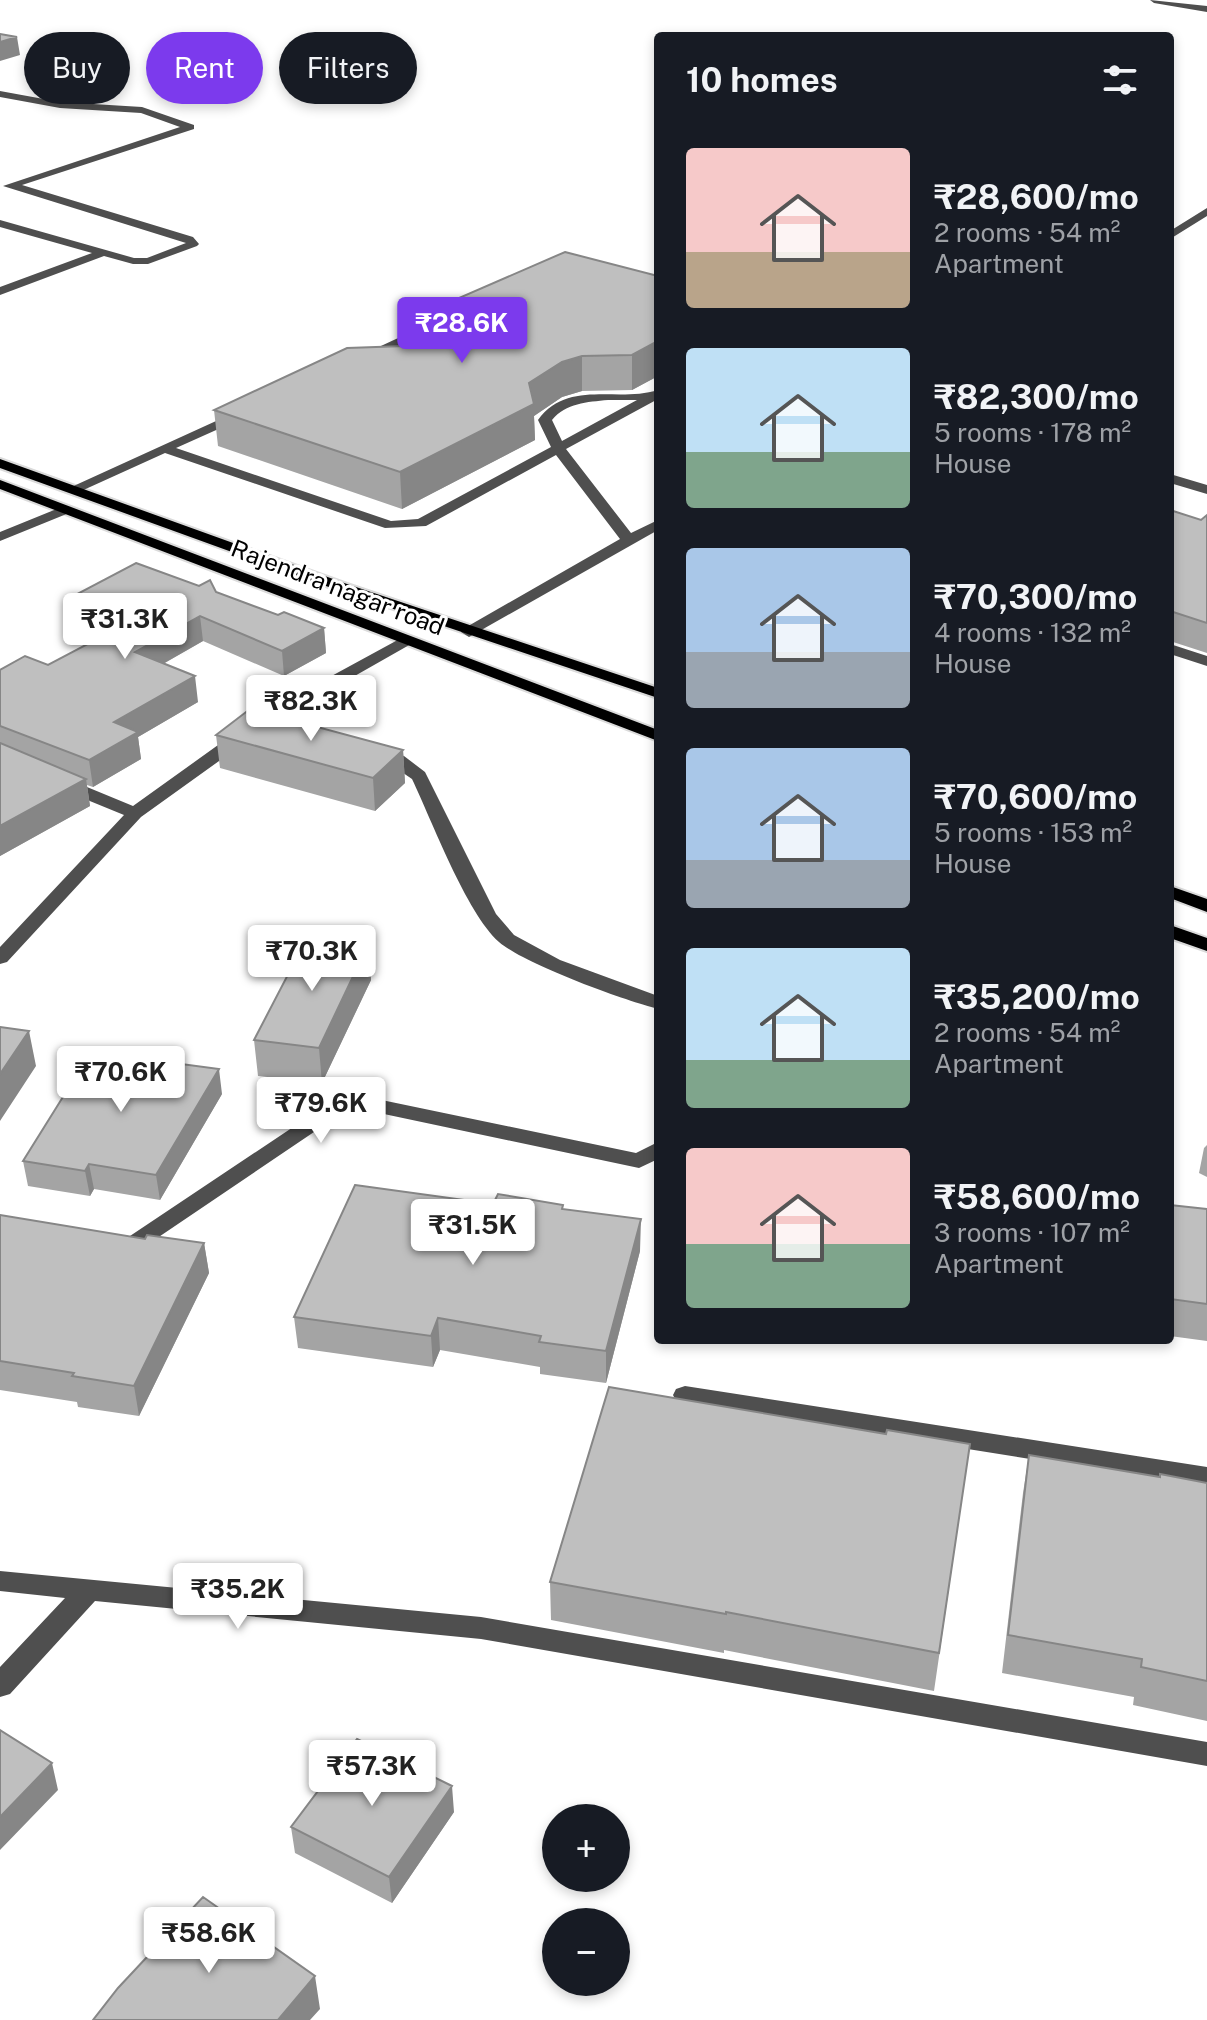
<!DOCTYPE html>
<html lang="en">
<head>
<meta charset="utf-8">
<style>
  :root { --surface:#171b24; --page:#242831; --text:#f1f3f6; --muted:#9ea1a6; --accent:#7c3aed }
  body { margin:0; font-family:"Public Sans",sans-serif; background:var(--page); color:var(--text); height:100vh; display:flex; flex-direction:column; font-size:30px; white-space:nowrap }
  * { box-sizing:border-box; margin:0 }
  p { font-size:26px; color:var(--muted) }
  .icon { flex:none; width:44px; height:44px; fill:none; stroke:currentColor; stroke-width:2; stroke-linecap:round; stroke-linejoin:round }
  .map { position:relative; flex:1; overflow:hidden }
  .panel { position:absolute; left:654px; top:32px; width:520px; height:1312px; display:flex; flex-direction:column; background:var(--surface); border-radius:8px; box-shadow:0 4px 12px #0003 }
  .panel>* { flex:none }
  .guide { position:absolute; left:24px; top:32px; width:510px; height:72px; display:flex; gap:16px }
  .fabs { position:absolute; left:542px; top:1804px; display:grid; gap:16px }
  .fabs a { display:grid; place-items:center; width:88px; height:88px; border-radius:50%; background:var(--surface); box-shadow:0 4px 12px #0003; font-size:40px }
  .price { position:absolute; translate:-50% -68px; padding:0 18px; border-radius:8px; background:#fff; color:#222; font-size:26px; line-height:52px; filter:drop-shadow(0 2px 4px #0008) }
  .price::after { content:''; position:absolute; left:50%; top:48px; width:24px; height:18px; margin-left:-12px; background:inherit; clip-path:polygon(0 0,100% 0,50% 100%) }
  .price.current { background:var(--accent); color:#fff }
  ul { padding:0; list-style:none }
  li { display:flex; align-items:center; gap:24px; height:200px; padding:0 32px }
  li span { display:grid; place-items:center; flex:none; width:224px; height:160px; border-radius:8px; color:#555 }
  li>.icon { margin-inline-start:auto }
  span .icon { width:96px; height:96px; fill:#fffc; stroke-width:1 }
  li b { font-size:34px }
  h2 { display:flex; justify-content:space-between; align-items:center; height:96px; padding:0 32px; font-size:34px }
  .tag { padding:0 28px; border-radius:36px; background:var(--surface); box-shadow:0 4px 12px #0003; font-size:28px; line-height:72px }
  .tag.current { background:var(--accent); color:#fff }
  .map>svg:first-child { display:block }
</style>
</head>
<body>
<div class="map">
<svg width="1207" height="2020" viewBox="0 0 1207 2020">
  <rect width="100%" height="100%" fill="#fff"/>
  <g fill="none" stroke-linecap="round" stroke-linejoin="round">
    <g stroke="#dbdbdb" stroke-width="4">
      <path id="major" d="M0,459L347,584L658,688V698L337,590L0,468Z
        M0,480L658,730V741L0,489Z
        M1170,886L1207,899V912L1170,898Z
        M1170,925L1207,938V951L1170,938Z"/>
    </g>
    <path fill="#4f4f4f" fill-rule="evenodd" d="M1150,0L1207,6V12L1154,3Z
      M0,91L60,102L142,107L194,125V129L22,185L193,237L199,244L197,246L148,264H133L104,256L0,295V287L92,253L0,227V220L134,258H147L186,243L3,186L180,127L141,113L60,108L0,97Z
      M1207,208V216L1170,239V231Z
      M478,301L484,305L482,308L365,361L355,358Z
      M658,390V399L566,449L631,533L658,520V530L469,637L461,632L463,629L620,539L556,455L426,526L385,528L165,453L79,492L74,493L67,489L238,411L245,415L243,418L176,448L391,521L418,519L551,447L538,420C568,379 618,403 658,390ZM608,400H637L562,441L552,420C566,403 587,402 608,400Z
      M1170,474L1207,485V494L1170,483Z
      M64,506L69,507V513L0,541V532Z
      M405,636L413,641L411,644L272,723L141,817L7,962L0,964V947L124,815L58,788L55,784L58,780H70L133,806L260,715Z
      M1170,644L1207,656V666L1170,654Z
      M381,749L404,756L425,772L496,914L514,935L560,960L658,996V1009C623,1000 524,964 499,942C466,912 432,821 412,779C400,770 382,763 372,754Z
      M348,1093L636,1153L658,1142V1159L639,1168L351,1107L138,1251L130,1254L109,1248L106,1243L109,1238H127L341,1095Z
      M685,1386L1207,1467V1487L685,1404L676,1401L673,1395L676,1389Z
      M0,1571L481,1617L1207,1742V1766L481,1639L95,1601L10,1694L0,1697V1667L65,1598L0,1591Z"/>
    <use href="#major" fill="#000" fill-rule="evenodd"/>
  </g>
  <path fill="#a4a4a4" d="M658,276V376L632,390L582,391L562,397L534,416L535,440L402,509L218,446L214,410L456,344L454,334L452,301Z
    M1170,510L1201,520L1207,515V653L1170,641Z
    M216,592L278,615L324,628L326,653L284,676L203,641L163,664L198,702L138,737L141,759L93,787L87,785L90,806L0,856V670L48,665L114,630L82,618L79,593Z
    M216,735L403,750L405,783L375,811L220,768Z
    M368,945L371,980L322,1083L258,1076L254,1040Z
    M222,1094L160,1200L94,1189L90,1196L28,1186L23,1161Z
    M1207,1145V1177L1199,1173L1204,1148Z
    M493,1204L563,1210L640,1251L606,1383L540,1374V1367L440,1350L433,1367L298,1348L294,1317Z
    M1170,1205L1207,1209V1341L1170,1336Z
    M0,1215L145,1239L204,1243L209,1273L139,1416L78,1407L77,1402L0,1390Z
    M886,1434L970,1444L934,1691L724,1650V1653L551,1620L550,1582Z
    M1029,1455L1160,1477L1207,1483V1721L1133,1705L1134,1697L1002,1673L1023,1493Z
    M454,1812L392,1903L295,1853L291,1827Z"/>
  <path fill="#868686" d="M17,37L20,55L0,61V42Z
    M658,341V376L632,390V355Z
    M582,356V391L562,397L534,416L535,440L402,509L400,472L529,383L562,362Z
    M200,616L203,641L138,678L135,652Z
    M324,628L326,653L284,676L282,651Z
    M195,676L198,702L138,737L141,759L93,787L89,760L114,722Z
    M403,750L405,783L375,811L373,778Z
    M86,779L90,806L0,856V826Z
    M368,945L371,980L322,1083L319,1048Z
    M29,1031L36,1066L0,1121V1074Z
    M219,1069L222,1094L160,1200L156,1175Z
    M89,1164L94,1189L90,1196L85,1171Z
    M641,1219L640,1251L606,1383V1351Z
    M204,1243L209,1273L139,1416L134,1386Z
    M438,1318L440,1350L433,1367L431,1336Z
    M52,1763L58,1790L0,1850V1817Z
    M452,1786L454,1812L392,1903L389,1877Z
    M315,1976L320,2009L310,2020H278Z"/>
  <path fill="#bfbfbf" stroke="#868686" stroke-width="2" d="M0,34L17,37L0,42Z
    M565,252L658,276V341L632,355L582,356L562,362L529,383L534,404L400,472L214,410L347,348L463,344L452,301Z
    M1170,510L1201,520L1207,515V623L1170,611Z
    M136,563L199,586L210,580L216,592L278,615L284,612L324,628L282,651L200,616L135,652L195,676L114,722L138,732L89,760L0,726V670L25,656L48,665L141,616L79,593Z
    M250,709L403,750L373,778L216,735Z
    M0,743L86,779L0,826Z
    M307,938L368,945L319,1048L254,1040Z
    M0,1027L29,1031L0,1074Z
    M91,1052L219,1069L156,1175L89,1164L85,1171L23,1161Z
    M355,1185L493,1204L498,1194L563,1205L562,1209L641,1219L606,1351L539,1342L541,1336L438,1318L431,1336L294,1317Z
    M1170,1205L1207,1209V1304L1170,1299Z
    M0,1215L145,1239L147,1235L204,1243L134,1386L72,1376L74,1373L0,1361Z
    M609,1387L886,1434L887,1430L970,1444L939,1653L726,1612V1614L550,1582Z
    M1029,1455L1160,1477V1474L1207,1483V1681L1141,1667L1142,1659L1008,1635Z
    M0,1730L52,1763L0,1817Z
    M357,1739L452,1786L389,1877L291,1827Z
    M203,1897L315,1976L278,2020H93L118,1988Z"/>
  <g text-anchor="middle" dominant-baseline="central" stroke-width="6" stroke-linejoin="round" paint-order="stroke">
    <g font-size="24" fill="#000" stroke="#fff">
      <text transform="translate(338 587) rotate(21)">Rajendra nagar road</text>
    </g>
  </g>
</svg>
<div class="fabs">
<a>+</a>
<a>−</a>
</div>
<b class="price current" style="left:462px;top:365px">₹28.6K</b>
<b class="price" style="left:125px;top:661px">₹31.3K</b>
<b class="price" style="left:311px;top:743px">₹82.3K</b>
<b class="price" style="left:312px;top:993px">₹70.3K</b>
<b class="price" style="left:121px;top:1114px">₹70.6K</b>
<b class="price" style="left:321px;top:1145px">₹79.6K</b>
<b class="price" style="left:473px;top:1267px">₹31.5K</b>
<b class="price" style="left:238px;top:1631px">₹35.2K</b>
<b class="price" style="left:372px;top:1808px">₹57.3K</b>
<b class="price" style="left:209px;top:1975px">₹58.6K</b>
<div class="guide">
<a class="tag">Buy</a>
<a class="tag current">Rent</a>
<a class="tag">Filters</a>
</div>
<section class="panel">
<h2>10 homes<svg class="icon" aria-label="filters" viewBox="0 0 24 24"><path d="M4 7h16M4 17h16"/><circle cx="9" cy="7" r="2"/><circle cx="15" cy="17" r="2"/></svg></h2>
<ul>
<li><span style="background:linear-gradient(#f6c9c9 65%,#b9a48a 0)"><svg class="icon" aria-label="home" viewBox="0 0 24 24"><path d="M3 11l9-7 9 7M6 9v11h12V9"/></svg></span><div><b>₹28,600/mo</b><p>2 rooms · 54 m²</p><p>Apartment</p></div></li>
<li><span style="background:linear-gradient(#bfe0f5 65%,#7fa58c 0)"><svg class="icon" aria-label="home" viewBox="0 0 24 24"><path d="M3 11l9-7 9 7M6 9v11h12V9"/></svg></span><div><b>₹82,300/mo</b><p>5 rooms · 178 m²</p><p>House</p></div></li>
<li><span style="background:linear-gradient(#a9c7e8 65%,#9aa5b1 0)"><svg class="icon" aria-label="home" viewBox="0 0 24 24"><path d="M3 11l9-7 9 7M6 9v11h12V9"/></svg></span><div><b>₹70,300/mo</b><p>4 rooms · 132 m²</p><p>House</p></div></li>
<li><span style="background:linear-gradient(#a9c7e8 70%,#9aa5b1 0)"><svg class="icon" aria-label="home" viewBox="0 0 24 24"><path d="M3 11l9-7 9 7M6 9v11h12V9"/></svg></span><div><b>₹70,600/mo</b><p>5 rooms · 153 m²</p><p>House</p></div></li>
<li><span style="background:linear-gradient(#bfe0f5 70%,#7fa58c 0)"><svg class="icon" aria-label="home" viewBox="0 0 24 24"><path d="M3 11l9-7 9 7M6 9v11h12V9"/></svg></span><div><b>₹35,200/mo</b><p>2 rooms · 54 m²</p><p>Apartment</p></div></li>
<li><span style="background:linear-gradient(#f6c9c9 60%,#7fa58c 0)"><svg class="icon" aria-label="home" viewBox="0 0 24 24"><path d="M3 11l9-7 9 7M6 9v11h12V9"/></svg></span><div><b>₹58,600/mo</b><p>3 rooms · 107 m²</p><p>Apartment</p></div></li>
</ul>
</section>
</div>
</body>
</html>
